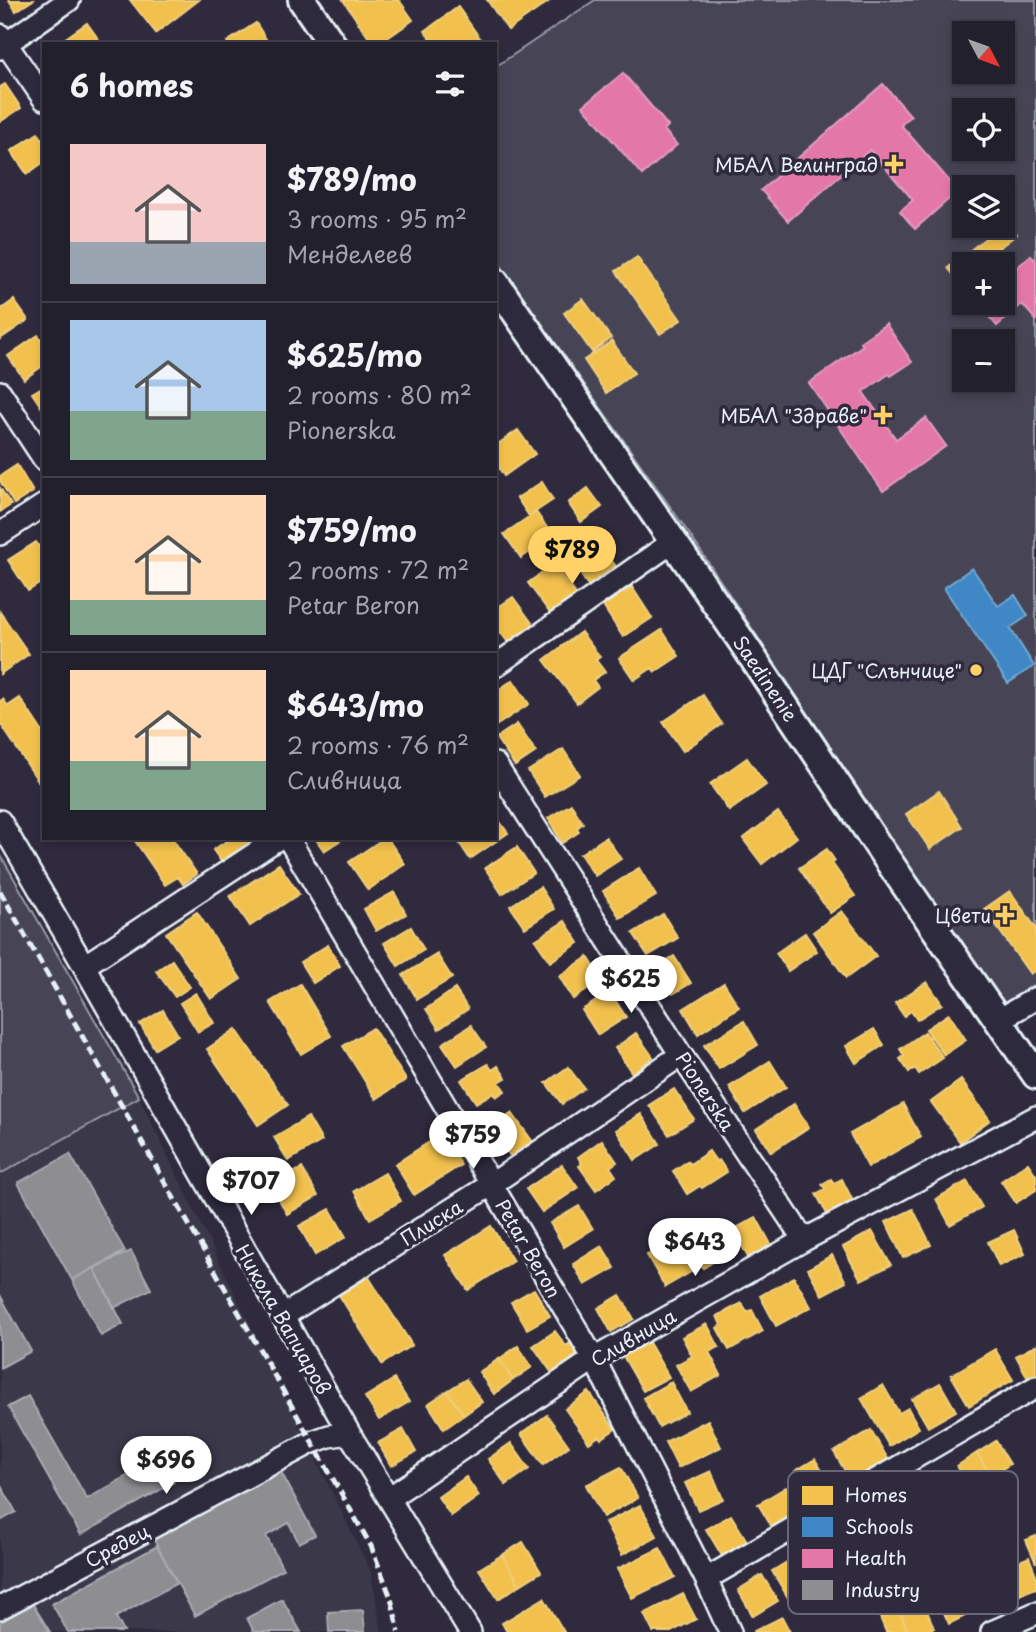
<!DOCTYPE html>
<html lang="en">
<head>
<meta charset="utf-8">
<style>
  :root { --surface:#23202e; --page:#2f2d3a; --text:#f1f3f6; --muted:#a3a3aa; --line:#403e4a; --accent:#ffd166 }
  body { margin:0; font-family:"Playpen Sans",sans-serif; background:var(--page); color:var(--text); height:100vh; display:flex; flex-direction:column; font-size:26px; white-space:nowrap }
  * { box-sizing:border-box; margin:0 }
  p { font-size:23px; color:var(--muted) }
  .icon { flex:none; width:38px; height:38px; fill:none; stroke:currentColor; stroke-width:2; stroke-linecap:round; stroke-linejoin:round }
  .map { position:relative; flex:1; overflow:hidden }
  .drawer { position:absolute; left:42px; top:42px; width:455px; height:798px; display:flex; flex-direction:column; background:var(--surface); border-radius:0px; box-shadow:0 4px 10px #0003,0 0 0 2px var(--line) }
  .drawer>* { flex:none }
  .needle { width:46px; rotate:131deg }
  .tools { position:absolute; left:952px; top:21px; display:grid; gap:14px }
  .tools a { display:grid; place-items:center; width:63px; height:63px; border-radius:0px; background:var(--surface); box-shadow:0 4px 10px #0003,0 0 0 2px var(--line); font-size:35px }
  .price { position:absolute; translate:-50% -60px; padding:0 16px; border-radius:24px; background:#fff; color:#222; font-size:23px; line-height:46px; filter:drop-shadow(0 2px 4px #0008) }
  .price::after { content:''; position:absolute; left:50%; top:42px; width:21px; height:16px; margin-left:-10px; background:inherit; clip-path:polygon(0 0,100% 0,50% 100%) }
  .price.active { background:var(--accent); color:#111 }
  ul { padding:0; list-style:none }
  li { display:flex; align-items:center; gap:21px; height:175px; padding:0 28px }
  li+li { border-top:2px solid var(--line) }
  li span { display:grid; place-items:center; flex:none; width:196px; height:140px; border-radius:0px; color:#555 }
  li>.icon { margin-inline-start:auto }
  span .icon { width:84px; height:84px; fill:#fffc; stroke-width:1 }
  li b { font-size:30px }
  h2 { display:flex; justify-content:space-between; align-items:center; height:84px; padding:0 28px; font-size:30px }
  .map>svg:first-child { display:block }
</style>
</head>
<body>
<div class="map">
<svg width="1036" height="1632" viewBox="0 0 1036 1632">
  <rect width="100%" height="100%" fill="#2f2a3d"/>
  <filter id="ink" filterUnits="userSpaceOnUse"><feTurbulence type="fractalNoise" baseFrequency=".0143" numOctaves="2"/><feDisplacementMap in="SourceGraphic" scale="14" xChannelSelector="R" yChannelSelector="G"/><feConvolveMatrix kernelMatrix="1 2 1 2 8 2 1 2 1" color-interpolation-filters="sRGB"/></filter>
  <g filter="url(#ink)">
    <path fill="#3b3749" d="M139,1097L371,1572L382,1632H0V1174Z"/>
    <path fill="#464455" stroke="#979aa6" stroke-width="2" fill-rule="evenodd" d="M595,0H1036V1000L1009,1017L690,535L495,257V67ZM964,33H1003V72H964ZM964,110H1003V149H964ZM964,187H1003V226H964ZM964,264H1003V303H964ZM964,341H1003V380H964Z
      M0,854L139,1097L0,1174Z"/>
    <path fill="#f2c14e" stroke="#efcf81" stroke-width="2" d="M9,0H33L16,11Z
      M130,0H199L156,33Z
      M343,0H399L413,20L379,44H373Z
      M487,0H551L508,30Z
      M458,7L484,44H434L425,31Z
      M87,23L102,44H57Z
      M256,23L269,44H229L227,42Z
      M5,84L21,108L0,122V87Z
      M38,133L44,141V162L27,174L11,151Z
      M1007,221L1017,234L978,264H964V275L958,280L948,268Z
      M637,257L681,320L660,334L616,271Z
      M583,299L611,338L592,352L564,313Z
      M14,300L28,320L0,339V310Z
      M38,335L44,343V365L24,379L8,356Z
      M612,341L634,373L606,393L584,360Z
      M44,386V411L32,393Z
      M518,430L535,454L504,476L495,462V446Z
      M17,465L33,492L14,504L0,481V476Z
      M542,482L553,500L529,516L517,498Z
      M0,488L11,505L0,512Z
      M588,488L602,507L581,522L568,503Z
      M536,512L553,536L521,558L504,534Z
      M36,542L44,553V581L28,591L8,560Z
      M600,544L617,568L590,588L573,564Z
      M554,564L578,597L552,616L528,583Z
      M632,587L652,618L623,637L603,606Z
      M513,597L535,627L510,645L495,625V609Z
      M0,612L29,654L0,674Z
      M662,630L679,656L655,672L652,668L634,680L619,658Z
      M581,632L600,657L596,660L605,672L593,680L598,687L577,703L544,660Z
      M513,680L529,704L497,725L495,722V692Z
      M703,695L722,724L683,751L663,722Z
      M20,698L44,734V790L0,723V701L3,699L8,706Z
      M517,724L536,752L515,766L496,738Z
      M563,749L580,775L545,797L528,771Z
      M747,758L766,785L729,811L710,784Z
      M939,791L962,827L930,849L906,814Z
      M571,804L583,823L577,828L579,832L562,843L548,818Z
      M778,812L797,837L762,864L743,839Z
      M495,815L508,833L470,859L456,838H495Z
      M606,837L621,859L595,876L580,854Z
      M133,838H172L197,874L183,884L178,877L165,885Z
      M231,838H262L225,867L213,850Z
      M315,838H344L324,851Z
      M384,838H387L405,864L368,890L349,862Z
      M517,847L534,873L502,894L485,868Z
      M827,849L835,861L832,863L855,896L830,913L799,868Z
      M279,864L299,894L250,926L230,896Z
      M639,868L656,896L620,918L603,891Z
      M540,887L554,909L525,928L510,906Z
      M1010,891L1036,928V970L1030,974L984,909Z
      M394,892L406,914L376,931L364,909Z
      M842,911L876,956L846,978L813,932Z
      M197,912L241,979L211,999L166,933Z
      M663,914L678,938L648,956L633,933Z
      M565,921L579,943L550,962L535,940Z
      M411,927L424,950L398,966L384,943Z
      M805,933L817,951L788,971L776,953Z
      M328,945L340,966L313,983L300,962Z
      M437,954L452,978L417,999L403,975Z
      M674,956L691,983L673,994L655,967Z
      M588,957L603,980L573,999L559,976Z
      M172,960L190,987L175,997L156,971Z
      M927,982L942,1004L917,1020L911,1011L904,1016L895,1003Z
      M724,983L739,1007L698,1034L683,1009Z
      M300,984L331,1036L301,1054L270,1002Z
      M455,989L468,1009L439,1029L426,1009Z
      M610,992L626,1017L598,1035L582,1010Z
      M196,993L214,1023L198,1032L180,1003Z
      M163,1010L178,1035L155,1049L140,1024Z
      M949,1014L966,1040L944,1055L926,1029Z
      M744,1021L758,1045L719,1069L704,1045Z
      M471,1025L486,1047L457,1066L442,1044Z
      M373,1028L406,1080L376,1099L343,1046Z
      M236,1029L288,1105L258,1125L207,1049Z
      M874,1029L884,1045L856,1063L846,1046Z
      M925,1032L943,1058L919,1074L915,1068L909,1072L900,1059L904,1056L900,1049Z
      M636,1033L653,1057L632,1073L615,1048Z
      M770,1061L786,1087L745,1113L729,1087Z
      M488,1064L492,1070L498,1066L506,1078L499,1082L505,1091L496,1097L493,1093L476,1103L461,1080Z
      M568,1067L584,1088L562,1104L546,1083Z
      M961,1080L990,1120L960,1142L931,1102Z
      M674,1089L694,1119L669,1135L649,1105Z
      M794,1104L809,1127L771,1152L756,1129Z
      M903,1104L921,1137L868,1167L850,1134Z
      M512,1113L533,1142L511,1157L490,1129Z
      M641,1114L660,1144L635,1160L616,1130Z
      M308,1117L322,1141L288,1161L274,1137Z
      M442,1134L461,1165L414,1195L395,1164Z
      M602,1140L617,1162L610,1167L616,1176L596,1190L579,1166L582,1164L578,1157Z
      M709,1151L716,1161L719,1160L727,1172L702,1188L700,1186L687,1194L673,1171L688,1161L690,1164Z
      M1028,1163L1036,1175V1190L1016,1203L1001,1181Z
      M562,1165L578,1188L542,1212L526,1189Z
      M302,1168L318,1196L287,1214L271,1185Z
      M385,1173L401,1201L370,1219L354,1191Z
      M831,1179L834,1183L842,1179L853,1201L827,1214L816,1194L825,1189L822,1184Z
      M967,1181L982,1207L950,1225L936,1199Z
      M579,1206L593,1229L564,1247L550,1223Z
      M330,1209L346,1237L315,1255L299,1226Z
      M913,1209L931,1245L903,1258L886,1222Z
      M756,1217L772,1246L749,1259L733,1230Z
      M491,1226L513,1261L468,1290L445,1255Z
      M717,1228L731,1251L703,1268L685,1236L695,1230L700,1239Z
      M1014,1230L1025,1254L999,1266L988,1242Z
      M872,1231L891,1265L861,1280L843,1247Z
      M673,1240L691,1272L665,1287L647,1255Z
      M602,1246L615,1268L585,1285L573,1264Z
      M832,1255L846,1282L822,1295L808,1269Z
      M368,1276L412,1345L382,1364L339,1295Z
      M794,1277L811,1307L776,1326L760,1296Z
      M534,1289L550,1316L527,1329L511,1302Z
      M620,1295L634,1319L611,1332L598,1308Z
      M742,1303L747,1312L752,1310L763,1331L729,1350L717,1328L721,1325L717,1316Z
      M707,1324L719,1347L709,1352L721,1375L691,1392L676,1365L692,1356L682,1337Z
      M555,1331L566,1346L570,1343L578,1354L552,1373L533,1346Z
      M647,1339L669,1377L643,1391L622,1354Z
      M1036,1345V1376L1029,1380L1016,1356Z
      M518,1346L532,1367L513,1380L499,1359Z
      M995,1349L1013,1380L969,1406L951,1375Z
      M499,1359L513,1380L494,1394L479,1372Z
      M394,1379L409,1402L379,1420L365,1397Z
      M466,1379L482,1402L464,1415L447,1391Z
      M671,1382L687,1412L659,1427L643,1398Z
      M940,1383L956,1411L928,1427L912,1399Z
      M883,1385L899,1413L908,1408L919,1428L889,1446L861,1398Z
      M447,1391L464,1415L444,1429L428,1404Z
      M589,1392L615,1429L601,1439L599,1436L589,1443L565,1409Z
      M547,1415L569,1446L543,1465L521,1434Z
      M708,1420L721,1447L678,1468L665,1442Z
      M403,1429L416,1452L391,1466L378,1443Z
      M871,1430L889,1461L852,1483L834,1452Z
      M996,1441L1010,1464L991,1476L977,1453Z
      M511,1443L529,1469L506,1485L488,1459Z
      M977,1453L991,1476L971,1489L957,1466Z
      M815,1459L835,1492L806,1509L792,1484L800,1479L795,1471Z
      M621,1467L638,1498L603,1517L586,1485Z
      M711,1471L723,1499L698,1510L685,1483Z
      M466,1477L479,1496L451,1516L438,1497Z
      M786,1487L801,1511L773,1529L758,1504Z
      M640,1505L657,1536L622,1555L605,1523Z
      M731,1515L747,1541L722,1556L706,1529Z
      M1036,1536V1563L1026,1540Z
      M523,1542L541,1572L520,1585L502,1555Z
      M660,1548L675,1577L632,1598L617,1569Z
      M502,1555L520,1585L498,1599L479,1569Z
      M797,1556L814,1587L790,1601L772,1571Z
      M1029,1557L1036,1575V1588L1016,1596L1005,1567Z
      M762,1575L778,1601L753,1616L738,1590Z
      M910,1588L914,1597L920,1594L934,1628L926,1632H908L893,1595Z
      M959,1593L969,1614L949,1624L939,1602Z
      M683,1594L696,1619L671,1632H653L644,1614Z
      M544,1598L564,1632H507L502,1623Z
      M898,1606L908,1632H886L879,1615Z
      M782,1617L790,1632H754V1631Z"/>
    <path fill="#3f88c5" stroke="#72a8d4" stroke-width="2" d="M972,568L998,606L1015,595L1028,616L1010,628L1034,666L1008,683L944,588Z"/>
    <path fill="#e377a8" stroke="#e49cc0" stroke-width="2" d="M623,73L668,126L664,130L677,145L642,175L583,106Z
      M883,84L911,116L901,125L958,191L915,229L900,211L913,200L870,150L788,221L761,190Z
      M1031,255L1036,261V320L1022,304L997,326L977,303H1003V280Z
      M886,324L912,362L891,376L889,374L863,392L896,439L926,418L946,446L883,491L809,383L863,345L860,342Z"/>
    <path fill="#8d8d92" stroke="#a8abb1" stroke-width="2" d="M70,1154L125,1251L72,1280L18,1183Z
      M131,1251L151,1289L114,1308L94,1268Z
      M94,1268L123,1324L101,1336L72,1280Z
      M0,1295L31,1351L0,1368Z
      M28,1396L87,1499L160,1457L174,1482L81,1535L8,1407Z
      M280,1470L315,1535L299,1543L289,1523L266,1536L283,1569L195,1616L153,1538Z
      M0,1484L16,1512L0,1521Z
      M157,1546L177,1583L116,1617L124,1632H68L52,1604Z
      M282,1599L301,1632H254L247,1618Z
      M32,1603L50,1632H0V1623Z
      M363,1610L365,1632H329L328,1612Z"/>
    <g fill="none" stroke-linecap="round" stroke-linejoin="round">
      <g stroke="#e8f1f8" stroke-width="26">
        <path id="minor" d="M0,35L44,99
          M0,48L69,0
          M0,392L44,459
          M0,534L44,505
          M495,666L674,541
          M495,764L681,1055L804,1240
          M0,821L84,966L349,1433L470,1632
          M288,838L594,1359L706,1579L730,1632
          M84,966L279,838
          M999,1020L1036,998
          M283,1316L492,1184L681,1055
          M389,1498L594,1359L804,1240L1036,1117
          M706,1579L1036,1387
          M0,1608L312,1442L329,1436L349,1433
          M992,1632L1036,1613"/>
      </g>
      <g stroke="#e8f1f8" stroke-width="32">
        <path id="tertiary" d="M302,0L332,44
          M495,282L745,646L878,846L1036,1075"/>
      </g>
      <use href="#minor" stroke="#2f2a3d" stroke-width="21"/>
      <use href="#tertiary" stroke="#2f2a3d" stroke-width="26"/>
      <path stroke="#e8f1f8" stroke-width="5" stroke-dasharray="10 5" stroke-linecap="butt" d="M0,891L371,1546L391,1598L399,1632"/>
    </g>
  </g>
  <g fill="#ffd166" stroke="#2f2a3d" stroke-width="2.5">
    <path d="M890.5 153.5h7v7h7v7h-7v7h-7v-7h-7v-7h7z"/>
    <path d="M879.5 404.5h7v7h7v7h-7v7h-7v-7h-7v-7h7z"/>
    <circle cx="976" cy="670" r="7"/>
    <path d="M1001.5 904.5h7v7h7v7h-7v7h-7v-7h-7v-7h7z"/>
  </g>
  <g text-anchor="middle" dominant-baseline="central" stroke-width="7" stroke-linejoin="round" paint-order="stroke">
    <g font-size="19" fill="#e8f1f8" stroke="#2f2a3d" text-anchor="end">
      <text x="878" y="164">МБАЛ Велинград</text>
      <text x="867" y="415">МБАЛ "Здраве"</text>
      <text x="962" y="670">ЦДГ "Слънчице"</text>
      <text x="991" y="915">Цвети</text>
    </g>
    <g font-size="19" fill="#e8f1f8" stroke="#2f2a3d">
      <text transform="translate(766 678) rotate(56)">Saedinenie</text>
      <text transform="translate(706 1091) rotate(57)">Pionerska</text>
      <text transform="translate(431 1222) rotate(-32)">Плиска</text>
      <text transform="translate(529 1248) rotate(60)">Petar Beron</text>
      <text transform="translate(284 1319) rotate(60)">Никола Вапцаров</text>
      <text transform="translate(633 1337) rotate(-30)">Сливница</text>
      <text transform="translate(117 1545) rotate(-28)">Средец</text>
    </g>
  </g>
  <rect x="788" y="1471" width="230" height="143" rx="10" fill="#2f2a3d" stroke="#666675" stroke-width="2"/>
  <rect x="802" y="1486" width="31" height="19" fill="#f2c14e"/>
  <rect x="802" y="1517" width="31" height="20" fill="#3f88c5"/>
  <rect x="802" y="1549" width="31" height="19" fill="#e377a8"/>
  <rect x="802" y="1580" width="31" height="20" fill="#8d8d92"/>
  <g font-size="19" fill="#e8f1f8">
    <text x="845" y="1502">Homes</text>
    <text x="845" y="1534">Schools</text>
    <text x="845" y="1565">Health</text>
    <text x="845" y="1597">Industry</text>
  </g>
</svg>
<div class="tools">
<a><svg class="needle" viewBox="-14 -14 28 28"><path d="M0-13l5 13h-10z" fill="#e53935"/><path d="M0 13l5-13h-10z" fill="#a3a3aa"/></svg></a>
<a><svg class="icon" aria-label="locate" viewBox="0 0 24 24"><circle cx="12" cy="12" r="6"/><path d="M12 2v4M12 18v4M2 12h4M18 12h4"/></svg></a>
<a><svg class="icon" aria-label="layers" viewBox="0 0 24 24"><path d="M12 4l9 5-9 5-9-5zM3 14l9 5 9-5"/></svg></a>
<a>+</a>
<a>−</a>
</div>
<b class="price active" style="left:572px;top:586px">$789</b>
<b class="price" style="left:631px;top:1015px">$625</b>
<b class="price" style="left:473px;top:1171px">$759</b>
<b class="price" style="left:251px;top:1217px">$707</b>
<b class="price" style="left:695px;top:1278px">$643</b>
<b class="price" style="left:166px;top:1496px">$696</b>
<section class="drawer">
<h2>6 homes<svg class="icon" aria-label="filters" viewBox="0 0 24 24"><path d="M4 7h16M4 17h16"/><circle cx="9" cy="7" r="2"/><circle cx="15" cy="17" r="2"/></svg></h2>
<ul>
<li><span style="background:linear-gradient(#f6c9c9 70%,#9aa5b1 0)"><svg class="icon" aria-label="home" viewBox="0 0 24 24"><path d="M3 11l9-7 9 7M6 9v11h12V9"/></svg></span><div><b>$789/mo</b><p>3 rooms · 95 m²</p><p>Менделеев</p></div></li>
<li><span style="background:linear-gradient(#a9c7e8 65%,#7fa58c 0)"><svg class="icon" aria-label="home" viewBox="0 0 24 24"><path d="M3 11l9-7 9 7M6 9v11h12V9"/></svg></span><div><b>$625/mo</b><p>2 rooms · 80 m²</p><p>Pionerska</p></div></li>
<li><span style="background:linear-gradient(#ffd9b3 75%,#7fa58c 0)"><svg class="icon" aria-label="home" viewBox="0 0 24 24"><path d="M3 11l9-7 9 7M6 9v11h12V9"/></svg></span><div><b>$759/mo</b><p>2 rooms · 72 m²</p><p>Petar Beron</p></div></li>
<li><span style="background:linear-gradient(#ffd9b3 65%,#7fa58c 0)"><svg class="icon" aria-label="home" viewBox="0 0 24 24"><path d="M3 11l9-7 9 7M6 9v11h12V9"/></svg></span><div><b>$643/mo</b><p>2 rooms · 76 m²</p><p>Сливница</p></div></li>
</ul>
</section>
</div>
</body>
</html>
